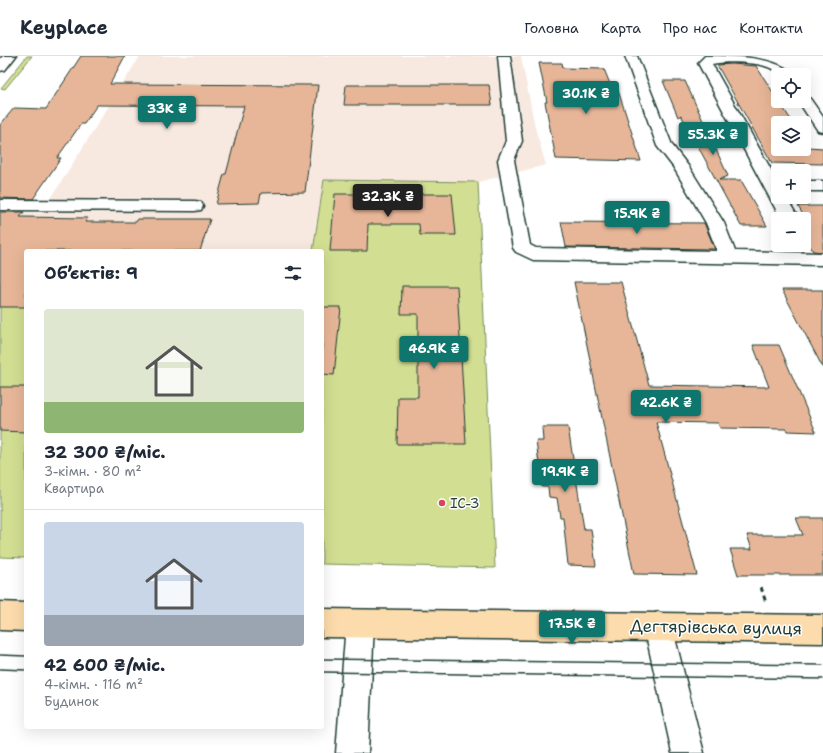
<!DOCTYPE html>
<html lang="uk">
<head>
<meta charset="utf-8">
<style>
  :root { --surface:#fff; --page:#f2f2f3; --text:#1f2937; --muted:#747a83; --line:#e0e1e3; --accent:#0f766e }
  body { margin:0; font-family:"Shantell Sans",sans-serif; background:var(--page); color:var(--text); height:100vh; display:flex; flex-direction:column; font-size:15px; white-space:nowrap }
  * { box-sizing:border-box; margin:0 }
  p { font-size:13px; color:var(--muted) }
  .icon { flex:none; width:22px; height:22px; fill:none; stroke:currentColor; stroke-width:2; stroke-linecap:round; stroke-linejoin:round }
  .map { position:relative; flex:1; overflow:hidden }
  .panel { position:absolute; left:24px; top:193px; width:300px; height:480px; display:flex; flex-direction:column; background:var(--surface); border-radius:4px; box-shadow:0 4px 16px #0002 }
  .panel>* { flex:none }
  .controls { position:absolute; left:771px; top:12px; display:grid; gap:8px }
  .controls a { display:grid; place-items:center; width:40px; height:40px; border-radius:4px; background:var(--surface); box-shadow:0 4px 16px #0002; font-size:20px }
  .price { position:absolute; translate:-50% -34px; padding:0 9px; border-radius:4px; background:var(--accent); color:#fff; font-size:13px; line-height:26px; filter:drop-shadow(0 1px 2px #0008) }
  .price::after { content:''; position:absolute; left:50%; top:24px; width:12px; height:9px; margin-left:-6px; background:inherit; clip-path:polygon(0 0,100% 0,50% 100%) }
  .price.selected { background:#222; color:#fff }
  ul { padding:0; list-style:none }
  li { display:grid; align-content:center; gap:8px; height:212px; padding:0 20px }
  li+li { border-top:1px solid var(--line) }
  li span { display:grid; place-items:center; height:124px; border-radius:4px; color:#555 }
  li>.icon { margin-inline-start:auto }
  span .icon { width:72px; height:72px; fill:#fffc; stroke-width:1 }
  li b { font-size:17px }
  h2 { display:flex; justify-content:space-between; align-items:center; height:48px; padding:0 20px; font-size:17px }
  header { display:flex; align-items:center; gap:24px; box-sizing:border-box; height:56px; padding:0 20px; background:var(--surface); border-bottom:1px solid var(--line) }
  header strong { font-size:19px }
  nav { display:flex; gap:22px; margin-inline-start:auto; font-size:14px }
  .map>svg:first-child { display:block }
</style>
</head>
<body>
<header>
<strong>Keyplace</strong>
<nav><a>Головна</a><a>Карта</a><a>Про нас</a><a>Контакти</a></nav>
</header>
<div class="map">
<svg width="823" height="697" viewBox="0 0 823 697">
  <rect width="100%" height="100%" fill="#fff"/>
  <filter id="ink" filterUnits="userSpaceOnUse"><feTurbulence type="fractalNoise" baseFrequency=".025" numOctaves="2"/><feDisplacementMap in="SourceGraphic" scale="8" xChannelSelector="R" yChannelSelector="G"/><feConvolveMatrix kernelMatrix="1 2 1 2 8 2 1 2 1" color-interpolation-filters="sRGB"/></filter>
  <g filter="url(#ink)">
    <path fill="#f8e9e0" d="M140,0H521L535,71L546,109L478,126L324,124L313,195H26L0,156L41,157L53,139Z"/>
    <path fill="#d2de91" stroke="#788e62" d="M27,0H32L5,33L1,32Z
      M324,124L478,126L495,512L322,508V195H313Z
      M26,196V502L0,501V227Z"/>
    <path fill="#e7b698" stroke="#1f3d34" d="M81,0H125L110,28L318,29L305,136L261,137L259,147L216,148L224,118H226L244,50L97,49L84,68H81L57,102H61L33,143L0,142V69L14,52L46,53Z
      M539,7H562L563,12L604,13L610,28H616L641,105L556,103L545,46H547Z
      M732,8L756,10L793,67H778V93H804V85L808,91L823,92V108L772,107L717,9Z
      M663,25H685L728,120L719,124H741L767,170H741L681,59L678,61Z
      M346,29H489L492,49H344Z
      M335,138H372V148H420V138H452L456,179H420L419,168H368L367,195H330Z
      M798,150H823V196L813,195L804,180V161Z
      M0,156H24L20,161L88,162L85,166H136L138,163H210L200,195H26V251H0Z
      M561,166L704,167L715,193L566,191Z
      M574,226H621L649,329L769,331L753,289H779L816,376L787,375L786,373L720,372L718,367L656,366L697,519L634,518Z
      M402,230H457L466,388H397L398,341H418V258H401Z
      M782,234H823V312Z
      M322,251H341L334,319L322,318Z
      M0,331H26V376L0,375Z
      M542,371H568L584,473H591L596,510L568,509L563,461H560L557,442L549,441L548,431H542L536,385H543Z
      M796,462H823V519H738L730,493H752L747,479H803Z"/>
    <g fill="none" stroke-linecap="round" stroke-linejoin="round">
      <g stroke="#1f3d34" stroke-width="3">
        <path id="minor" d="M3,0H16L5,14L0,15V3Z
          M498,0H510L522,85L514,104L530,189L536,192L717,195L706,167L674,112L657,90L625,0H637L672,89L689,111L724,167L735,195L823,197V209L533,204L516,196L513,192L498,104L506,85Z
          M705,0C732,0 777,0 794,19C777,19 781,17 768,11C755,6 725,5 712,8L778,126V141H786L799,163H781L698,7Z
          M804,40L809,41L823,61V76L818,75L798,45H804Z
          M804,125H823V135H804Z
          M0,144L195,145L201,146L203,150L201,154L195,155L0,154Z
          M360,554L370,558L374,568L368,697H336L346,568L350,558Z
          M658,556L668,560L672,570L704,697H672L644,570L648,560Z"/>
      </g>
      <g stroke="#1f3d34" stroke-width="3">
        <path id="major" d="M0,546L26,547V575L0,574Z
          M322,553L823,559V587L322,581Z"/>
      </g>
      <path stroke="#1f3d34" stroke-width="3" stroke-dasharray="5 4" stroke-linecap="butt" d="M761,531L766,547"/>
      <use href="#minor" fill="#fff" fill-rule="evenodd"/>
      <use href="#major" fill="#fcdcac" fill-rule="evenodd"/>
      <path stroke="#1f3d34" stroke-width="1.5" d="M0,599L26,600
        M322,603L823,609
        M0,613L26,614
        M322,616L823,623"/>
    </g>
  </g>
  <circle fill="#d1495b" stroke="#fff" stroke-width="1.5" cx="442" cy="447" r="4"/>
  <g text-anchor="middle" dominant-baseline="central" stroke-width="3" stroke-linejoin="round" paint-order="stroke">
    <g font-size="14" fill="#1f3d34" stroke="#fff" text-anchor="start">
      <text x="450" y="447">ІС-3</text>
    </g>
    <g font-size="17" fill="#1f3d34" stroke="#fff">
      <text transform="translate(716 571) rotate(1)">Дегтярівська вулиця</text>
    </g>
  </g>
</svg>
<div class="controls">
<a><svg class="icon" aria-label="locate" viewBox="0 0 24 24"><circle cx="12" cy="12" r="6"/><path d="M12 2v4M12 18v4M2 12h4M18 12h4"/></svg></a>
<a><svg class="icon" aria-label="layers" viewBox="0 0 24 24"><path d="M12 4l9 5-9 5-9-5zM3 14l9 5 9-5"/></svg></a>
<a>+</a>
<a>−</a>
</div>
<b class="price" style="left:586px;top:59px">30.1K ₴</b>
<b class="price" style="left:167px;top:74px">33K ₴</b>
<b class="price" style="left:713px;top:100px">55.3K ₴</b>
<b class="price selected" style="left:388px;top:162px">32.3K ₴</b>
<b class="price" style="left:637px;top:179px">15.9K ₴</b>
<b class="price" style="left:434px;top:314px">46.9K ₴</b>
<b class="price" style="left:666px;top:368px">42.6K ₴</b>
<b class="price" style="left:565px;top:437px">19.9K ₴</b>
<b class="price" style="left:572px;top:589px">17.5K ₴</b>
<section class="panel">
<h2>Об’єктів: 9<svg class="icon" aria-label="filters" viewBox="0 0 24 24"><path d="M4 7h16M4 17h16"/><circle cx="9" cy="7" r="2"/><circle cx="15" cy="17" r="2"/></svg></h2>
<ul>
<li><span style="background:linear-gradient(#dfe7d0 75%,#8fb573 0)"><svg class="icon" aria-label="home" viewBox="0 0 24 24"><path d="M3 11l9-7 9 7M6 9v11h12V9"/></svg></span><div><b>32 300 ₴/міс.</b><p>3-кімн. · 80 m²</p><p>Квартира</p></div></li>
<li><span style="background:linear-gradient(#c9d6e8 75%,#9aa5b1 0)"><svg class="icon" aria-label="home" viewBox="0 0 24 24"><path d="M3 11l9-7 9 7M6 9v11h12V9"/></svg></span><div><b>42 600 ₴/міс.</b><p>4-кімн. · 116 m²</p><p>Будинок</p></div></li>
</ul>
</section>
</div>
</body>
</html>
